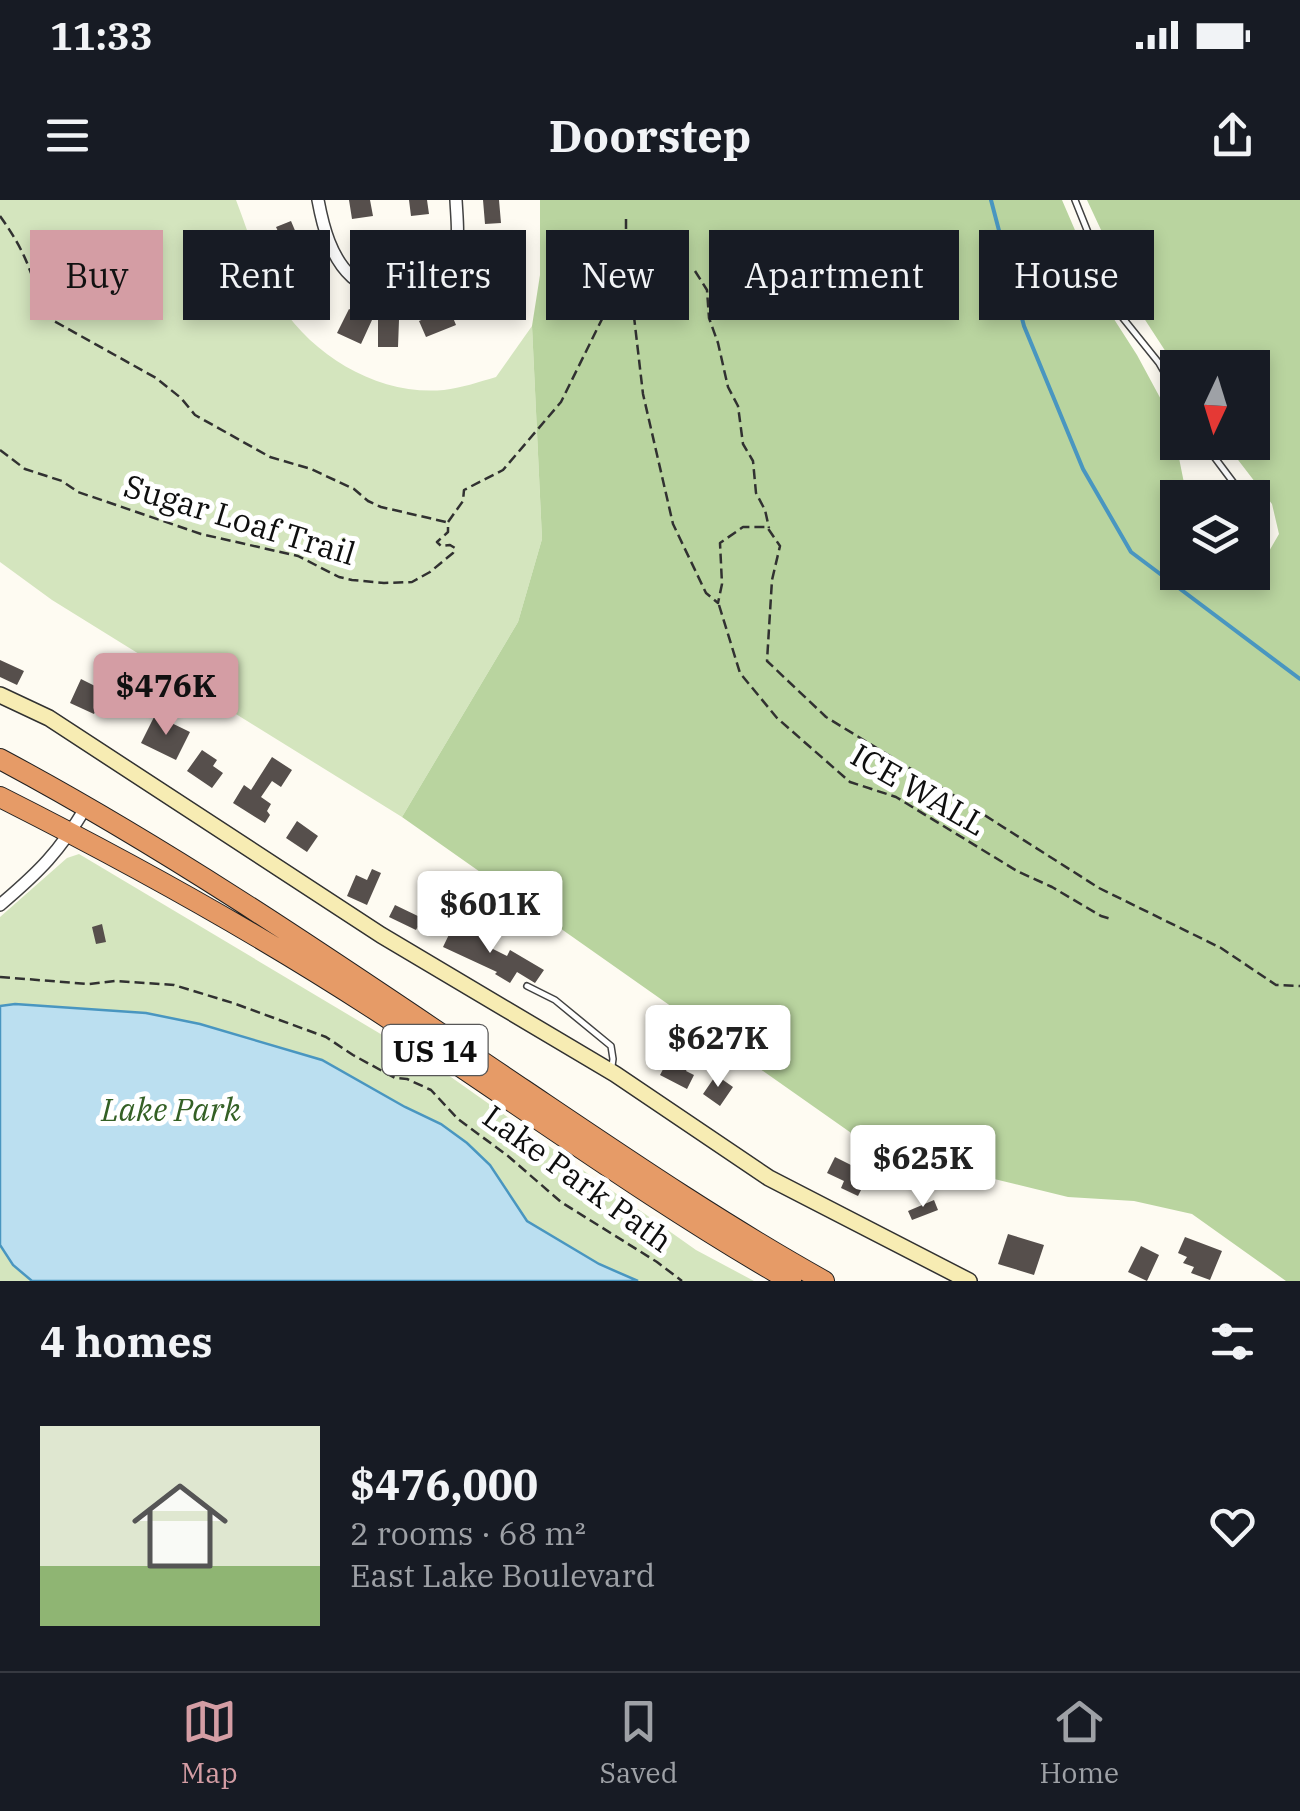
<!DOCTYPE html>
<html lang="en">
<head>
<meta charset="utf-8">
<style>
  :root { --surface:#171b24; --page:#20242c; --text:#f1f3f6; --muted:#9ea1a6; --line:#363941; --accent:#d49da4 }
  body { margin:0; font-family:"IBM Plex Serif",serif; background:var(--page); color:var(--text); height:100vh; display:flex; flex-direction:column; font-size:38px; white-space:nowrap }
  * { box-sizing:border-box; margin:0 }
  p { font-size:32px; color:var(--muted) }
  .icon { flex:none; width:55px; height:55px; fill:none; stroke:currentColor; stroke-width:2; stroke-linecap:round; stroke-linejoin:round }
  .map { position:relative; height:1081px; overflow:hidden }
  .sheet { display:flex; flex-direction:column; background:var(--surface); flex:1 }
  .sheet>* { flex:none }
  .banner { position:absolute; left:30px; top:30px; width:1240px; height:90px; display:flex; gap:20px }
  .needle { width:65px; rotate:184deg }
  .fabs { position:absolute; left:1160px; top:150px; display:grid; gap:20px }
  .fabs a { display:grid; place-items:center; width:110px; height:110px; border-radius:0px; background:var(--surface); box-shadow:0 5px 15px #0003; font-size:50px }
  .price { position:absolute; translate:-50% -85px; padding:0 22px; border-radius:10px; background:#fff; color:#222; font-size:32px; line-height:65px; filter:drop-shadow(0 2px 5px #0008) }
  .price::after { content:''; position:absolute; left:50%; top:60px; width:30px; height:22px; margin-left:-15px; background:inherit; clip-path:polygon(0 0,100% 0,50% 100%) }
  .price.on { background:var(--accent); color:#111 }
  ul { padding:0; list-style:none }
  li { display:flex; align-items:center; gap:30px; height:250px; padding:0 40px }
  li span { display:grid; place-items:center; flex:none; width:280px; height:200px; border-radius:0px; color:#555 }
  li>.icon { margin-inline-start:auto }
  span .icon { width:120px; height:120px; fill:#fffc; stroke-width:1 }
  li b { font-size:42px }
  h2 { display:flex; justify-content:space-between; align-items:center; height:120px; padding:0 40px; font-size:42px }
  .tag { padding:0 35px; border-radius:0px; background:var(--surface); box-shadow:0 5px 15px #0003; font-size:35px; line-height:90px }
  .tag.on { background:var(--accent); color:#111 }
  .status { display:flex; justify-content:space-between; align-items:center; height:70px; padding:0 50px; background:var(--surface); direction:ltr }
  .status svg { height:28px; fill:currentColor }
  header { display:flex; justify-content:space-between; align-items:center; height:130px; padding:0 40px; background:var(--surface); font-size:45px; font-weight:700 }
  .tab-bar { display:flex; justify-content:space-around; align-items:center; height:140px; border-top:2px solid var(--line); background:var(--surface); font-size:28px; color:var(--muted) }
  .tab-bar a { display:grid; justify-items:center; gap:5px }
  .tab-bar .on { color:var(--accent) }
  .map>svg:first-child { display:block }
</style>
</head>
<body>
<div class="status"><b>11:33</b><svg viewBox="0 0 49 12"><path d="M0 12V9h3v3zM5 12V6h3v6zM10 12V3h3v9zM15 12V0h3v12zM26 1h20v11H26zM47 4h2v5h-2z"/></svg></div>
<header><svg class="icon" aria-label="menu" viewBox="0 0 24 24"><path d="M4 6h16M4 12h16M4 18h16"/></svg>Doorstep<svg class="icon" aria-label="share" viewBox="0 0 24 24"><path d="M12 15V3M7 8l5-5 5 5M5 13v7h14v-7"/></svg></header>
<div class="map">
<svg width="1300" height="1081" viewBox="0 0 1300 1081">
  <rect width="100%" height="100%" fill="#fefbf2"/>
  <path fill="#d4e5be" d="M0,0H236C248,31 263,80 281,106C316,158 380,196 444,190C461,188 479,182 496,177L532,126L542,339L518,422L402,617L52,400L0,362Z
    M79,654L441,870L696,1050L754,1081H0V717L67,658Z"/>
  <path fill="#b9d49f" d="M540,0H1062L1112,116L1137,155L1171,218L1186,293V297L1178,298V372H1252L1253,356L1268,353L1279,334L1272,304L1225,243L1252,242V168H1178L1177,169L1138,109L1087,0H1300V1081H1286L1192,1014L1134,1001L1068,997L928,963L864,942L402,617L518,422L542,339L532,126L540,75Z"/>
  <path fill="#bbdff0" stroke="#4996c0" stroke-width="2.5" d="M15,804L146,813L200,824L322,860L405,907L441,924L467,943L490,965L527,1021L599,1064L638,1081H32L13,1065L0,1045V806Z"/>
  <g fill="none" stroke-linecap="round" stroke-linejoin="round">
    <path stroke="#4996c0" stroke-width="4" d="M991,0L1024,126L1083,269L1131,352L1300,479"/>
  </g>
  <path fill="#564f4c" d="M349,0H370L373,16L352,19Z
    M409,0H427L429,14L411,16Z
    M483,0H499L501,23L485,24Z
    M291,21L302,47L288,53L276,27Z
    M483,43L513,47L510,62L497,59L495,74L479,72Z
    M383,44L420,45L419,68L377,66L372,55Z
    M313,70L330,90L315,103L298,83Z
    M449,108L456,125L426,137L419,121Z
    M349,109L372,120L361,144L337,133Z
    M378,120H399L398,147H378Z
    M0,460L24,471L17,485L0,477Z
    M81,479L105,491L94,514L70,503Z
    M155,515L190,532L176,560L141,543Z
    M202,550L217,560L213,566L223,573L212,588L187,571Z
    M272,557L292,570L281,587L272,581L261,597L271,604L267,611L270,615L265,623L233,603L244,585L251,590Z
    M297,621L318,636L307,652L286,638Z
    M372,669L381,673L367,705L347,696L356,675L367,680Z
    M395,705L422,718L416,730L389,717Z
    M102,724L106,742L96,744L92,727Z
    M454,724L487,740L485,745L507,756L510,750L544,770L535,783L517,772L510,783L495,774L497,772L443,747Z
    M671,854L690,863L686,871L694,875L687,889L660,875Z
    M716,875L733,887L720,906L703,894Z
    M835,957L869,974L858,996L841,988L844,981L827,973Z
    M934,1000L938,1010L912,1020L908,1011Z
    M1008,1034L1044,1045L1034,1075L998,1064Z
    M1185,1037L1222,1051L1210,1080L1191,1073L1194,1067L1183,1063L1187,1057L1178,1053Z
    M1141,1046L1159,1055L1147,1081L1128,1072Z"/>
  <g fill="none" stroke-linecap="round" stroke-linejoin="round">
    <g stroke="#424242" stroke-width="8">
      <path id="lane" d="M1075,0L1122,117L1159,163L1178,196
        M1203,242L1245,298
        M527,786L555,800L611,846L613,859L612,866"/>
    </g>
    <g stroke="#424242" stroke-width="14">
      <path id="street" d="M318,0C323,27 331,58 352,77C379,101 438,99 453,61C460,42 457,20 456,0
        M0,705C40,671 59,652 86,607"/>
    </g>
    <g stroke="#313131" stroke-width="18">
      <path id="secondary" d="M0,495L49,518L381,735L615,874L769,978L969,1081"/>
    </g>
    <g stroke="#202020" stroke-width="22">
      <path id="highway" d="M0,559C182,656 353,775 524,890C622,956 720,1023 824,1081
        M0,597C127,661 252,730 371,807C511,898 646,998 791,1081"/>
    </g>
    <path stroke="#313131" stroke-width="2.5" stroke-dasharray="10 5" stroke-linecap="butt" d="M0,16C12,33 22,49 29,68C37,87 39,105 54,121L156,178L181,198L195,215L270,257L311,269L354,289L368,301L381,307L446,322
      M626,19V47
      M695,71L707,90L709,118L718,143L728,187L738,206L743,244L753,261L756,293L765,310L769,328
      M0,250L25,269L62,281L78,292L201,334L298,356L339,377L352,380L384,383L412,382L430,372L453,353L455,348L450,345L441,346L437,342L448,332V322L463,301L464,290L503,270L561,202L606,111L626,48L643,194L673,324L706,393L718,403L722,384L720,343L743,327H767L780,346L772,380L767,461L826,517L934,583L1099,688L1221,748L1276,785L1300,786
      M719,405L740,473L777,518L850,582L896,597L1017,671L1052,687L1101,716L1111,719
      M0,777L89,784L115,781L174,785L233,803L326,837L353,855L395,878L407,879L431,890L458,919L508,956L561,1002L657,1062L682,1081"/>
    <use href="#lane" stroke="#fff" stroke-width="5"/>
    <use href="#street" stroke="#fff" stroke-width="11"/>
    <use href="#secondary" stroke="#f7ecb3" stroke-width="15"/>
    <use href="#highway" stroke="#e69b67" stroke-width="20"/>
  </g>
  <g text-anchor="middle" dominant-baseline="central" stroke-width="10" stroke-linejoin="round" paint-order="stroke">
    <rect fill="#fff" stroke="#575757" stroke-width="2.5" x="382.5" y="825" width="105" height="50" rx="8"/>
    <g font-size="30" font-weight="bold" fill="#0f0f0f">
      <text x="435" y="850">US 14</text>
    </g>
    <g font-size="32" fill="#0f0f0f" stroke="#fff">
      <text transform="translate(240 319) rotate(17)">Sugar Loaf Trail</text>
      <text transform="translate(919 589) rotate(30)">ICE WALL</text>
      <text transform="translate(578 978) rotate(36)">Lake Park Path</text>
    </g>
    <g font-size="32" font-style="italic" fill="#346025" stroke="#fff">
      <text x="171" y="909">Lake Park</text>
    </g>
  </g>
</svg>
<div class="fabs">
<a><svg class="needle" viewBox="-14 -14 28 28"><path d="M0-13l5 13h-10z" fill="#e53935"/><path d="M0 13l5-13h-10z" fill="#9ea1a6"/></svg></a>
<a><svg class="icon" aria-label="layers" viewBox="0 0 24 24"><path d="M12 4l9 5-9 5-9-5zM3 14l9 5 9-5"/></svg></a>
</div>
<b class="price on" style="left:166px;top:538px">$476K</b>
<b class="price" style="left:490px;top:756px">$601K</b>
<b class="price" style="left:718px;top:890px">$627K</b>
<b class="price" style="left:923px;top:1010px">$625K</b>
<div class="banner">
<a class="tag on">Buy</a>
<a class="tag">Rent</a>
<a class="tag">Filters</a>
<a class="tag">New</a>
<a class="tag">Apartment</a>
<a class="tag">House</a>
</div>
</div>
<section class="sheet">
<h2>4 homes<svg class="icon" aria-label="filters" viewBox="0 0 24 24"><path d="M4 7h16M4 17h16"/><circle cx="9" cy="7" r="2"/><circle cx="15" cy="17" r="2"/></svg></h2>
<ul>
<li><span style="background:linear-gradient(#dfe7d0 70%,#8fb573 0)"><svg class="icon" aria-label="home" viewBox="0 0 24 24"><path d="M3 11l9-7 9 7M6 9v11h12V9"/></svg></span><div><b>$476,000</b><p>2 rooms · 68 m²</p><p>East Lake Boulevard</p></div><svg class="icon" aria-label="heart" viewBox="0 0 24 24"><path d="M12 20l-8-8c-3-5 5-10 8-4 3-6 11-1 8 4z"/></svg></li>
</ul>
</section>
<nav class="tab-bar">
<a class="on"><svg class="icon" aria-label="map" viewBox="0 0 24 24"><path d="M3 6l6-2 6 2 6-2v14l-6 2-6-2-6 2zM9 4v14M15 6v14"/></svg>Map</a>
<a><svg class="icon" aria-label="saved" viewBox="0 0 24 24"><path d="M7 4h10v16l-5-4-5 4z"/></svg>Saved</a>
<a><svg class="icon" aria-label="home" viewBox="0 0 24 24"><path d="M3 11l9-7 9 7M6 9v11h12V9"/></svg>Home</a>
</nav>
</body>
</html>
